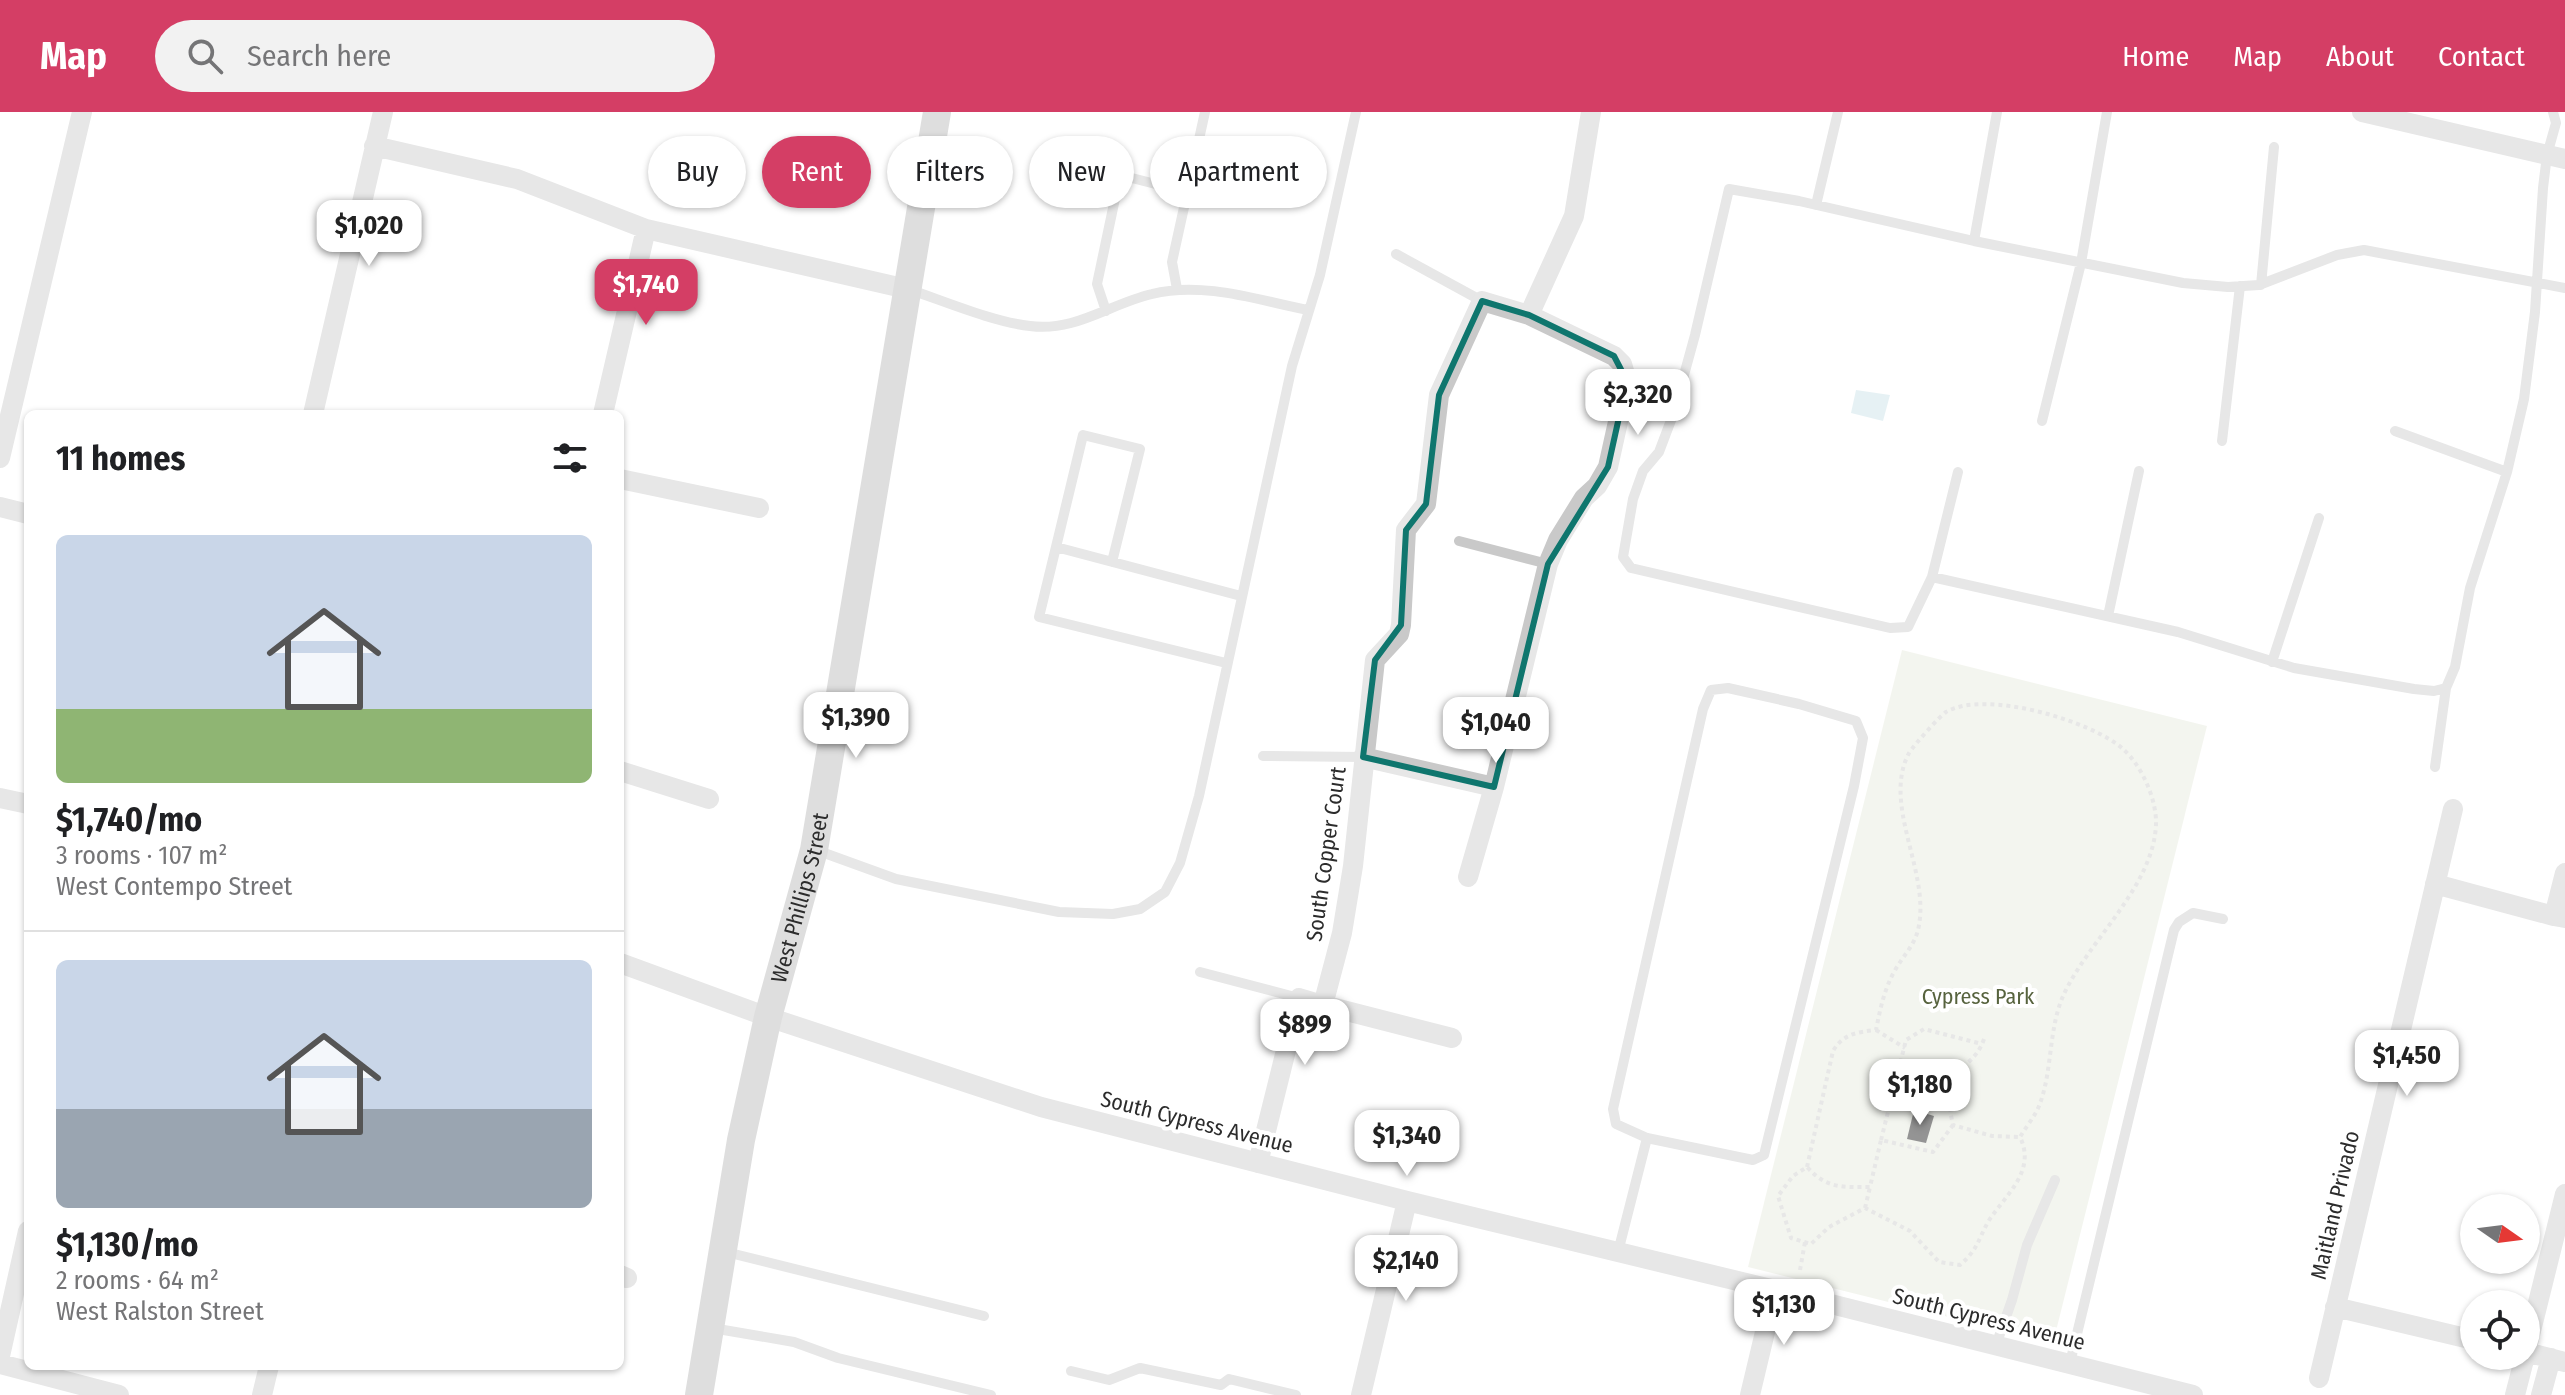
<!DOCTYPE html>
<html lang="en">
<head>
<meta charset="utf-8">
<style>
  :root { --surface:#fff; --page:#f2f2f2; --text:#202124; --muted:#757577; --line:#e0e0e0; --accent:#d43e65 }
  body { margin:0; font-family:"Fira Sans Condensed",sans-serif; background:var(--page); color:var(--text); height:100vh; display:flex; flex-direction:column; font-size:30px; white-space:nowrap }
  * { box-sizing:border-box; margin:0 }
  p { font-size:26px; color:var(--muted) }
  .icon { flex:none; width:44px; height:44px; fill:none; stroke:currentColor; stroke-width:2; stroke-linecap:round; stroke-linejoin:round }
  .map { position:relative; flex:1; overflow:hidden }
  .panel { position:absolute; left:24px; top:298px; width:600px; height:960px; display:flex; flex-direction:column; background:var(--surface); border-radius:12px; box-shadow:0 2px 6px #0004 }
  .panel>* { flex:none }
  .banner { position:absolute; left:648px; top:24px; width:760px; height:72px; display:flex; gap:16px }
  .needle { width:52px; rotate:104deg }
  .tools { position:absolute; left:2460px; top:1082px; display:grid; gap:16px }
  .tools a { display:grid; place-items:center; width:80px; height:80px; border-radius:50%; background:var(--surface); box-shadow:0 2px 6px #0004; font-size:40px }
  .price { position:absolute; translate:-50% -68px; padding:0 18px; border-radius:16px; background:#fff; color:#222; font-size:26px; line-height:52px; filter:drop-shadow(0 2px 4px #0008) }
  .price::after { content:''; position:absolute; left:50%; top:48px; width:24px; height:18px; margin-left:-12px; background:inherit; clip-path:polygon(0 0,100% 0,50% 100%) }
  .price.current { background:var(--accent); color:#fff }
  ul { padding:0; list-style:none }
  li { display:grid; align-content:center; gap:16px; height:424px; padding:0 32px }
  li+li { border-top:2px solid var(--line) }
  li span { display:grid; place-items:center; height:248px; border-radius:12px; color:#555 }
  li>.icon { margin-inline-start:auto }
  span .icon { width:144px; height:144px; fill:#fffc; stroke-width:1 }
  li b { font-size:34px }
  h2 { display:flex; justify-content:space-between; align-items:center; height:96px; padding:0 32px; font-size:34px }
  .chip { padding:0 28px; border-radius:36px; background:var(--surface); box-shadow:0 2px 6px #0004; font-size:28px; line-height:72px }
  .chip.current { background:var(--accent); color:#fff }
  header { display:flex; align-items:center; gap:48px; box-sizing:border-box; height:112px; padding:0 40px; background:var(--accent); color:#fff }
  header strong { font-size:38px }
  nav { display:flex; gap:44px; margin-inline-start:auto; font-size:28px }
  .search { width:560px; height:72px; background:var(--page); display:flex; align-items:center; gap:20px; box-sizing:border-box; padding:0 28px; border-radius:44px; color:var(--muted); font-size:30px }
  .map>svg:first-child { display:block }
</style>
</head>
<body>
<header>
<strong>Map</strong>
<div class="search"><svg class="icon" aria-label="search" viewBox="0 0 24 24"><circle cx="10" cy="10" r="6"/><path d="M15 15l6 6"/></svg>Search here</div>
<nav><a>Home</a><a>Map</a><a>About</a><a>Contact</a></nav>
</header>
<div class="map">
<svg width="2565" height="1283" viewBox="0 0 2565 1283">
  <rect width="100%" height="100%" fill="#fff"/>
  <path fill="#e5e9db" d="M1902,538L2207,614L2053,1231L1748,1155Z"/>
  <path fill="#c8e1e7" d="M1856,278L1890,283L1883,309L1851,301Z"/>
  <path fill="#131313" d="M1914,998L1934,1004L1926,1031L1907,1027Z"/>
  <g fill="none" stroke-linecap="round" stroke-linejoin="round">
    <path stroke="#c9c9c9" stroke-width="4" stroke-dasharray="4 4" stroke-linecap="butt" d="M1876,918L1905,936
      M1984,927C1976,950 1961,952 1953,968C1947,982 1950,999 1953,1013L1992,1024L2020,1025
      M1893,982L1949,995
      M1881,1028L1906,928L1924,917L1982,932
      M1807,1055L1833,939C1843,922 1857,920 1876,918C1880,898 1884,878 1894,860C1903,843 1916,833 1919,813C1929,758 1882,692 1909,641C1914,633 1939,605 1946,600C1985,577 2092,609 2123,637C2142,654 2157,688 2156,713C2153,775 2089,828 2064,882C2048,916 2053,959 2039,994C2035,1004 2026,1015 2020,1025C2037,1060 2004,1084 1988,1110C1977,1130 1978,1137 1960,1153L1939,1150L1910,1119L1865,1096L1829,1115L1811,1132L1791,1126L1778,1084L1793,1064L1807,1055C1827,1077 1842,1075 1870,1075L1881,1028L1933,1040L1953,1013
      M1865,1096L1870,1075
      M1800,1158L1805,1130"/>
    <path stroke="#c9c9c9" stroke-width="10" d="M2553,0L2556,11L2547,43L2543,76L2535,200L2524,287L2507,360L2470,476L2455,555L2446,576L2434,579L2414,577L2294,556L2178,520L1932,465L1908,515L1890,516L1631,456L1623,445L1633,387L1643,359L1659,340L1673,303L1695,223L1729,77L1799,89L1974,129L2183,171L2228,175L2259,173L2337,143L2364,138L2565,176
      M1816,93L1838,0
      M1974,129L1997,0
      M1396,142L1482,189
      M2261,173L2274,35
      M908,177C944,189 993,210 1030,214C1076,220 1109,192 1152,182C1202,169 1258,188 1308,198
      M1177,177L1172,150L1205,0
      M1106,199L1097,172L1120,63L1187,80
      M2042,309L2081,151L2107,0
      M2395,319L2507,360
      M2222,329L2240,174
      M1459,429L1548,452
      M1056,435L1083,323L1140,337L1112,450
      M1932,465L1958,360
      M2108,504L2139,359
      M2272,550L2319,406
      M1226,551L1039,505L1056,435L1241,484
      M1728,576L1799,592L1856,609L1863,626L1854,674L1764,1043L1753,1048L1647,1026L1616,1012L1613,997L1703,597L1711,578Z
      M1263,644L1363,645
      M2435,655L2446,576
      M816,738L896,767L1059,800L1113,802L1140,797L1165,780L1180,751L1199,684L1292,254L1320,163L1356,0
      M1200,860L1299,886
      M726,1140L984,1204
      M1618,1140L1647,1026
      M712,1216L794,1230L838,1246L991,1283
      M1996,1233L2012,1188L2027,1133L2055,1068
      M2070,1251L2174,818L2179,810L2193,801L2223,807
      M1071,1259L1109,1268L1140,1256L1221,1273L1229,1267L1296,1283"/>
    <path stroke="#c9c9c9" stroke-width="20" d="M2362,0L2565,47
      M374,34L517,67L646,117L907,177
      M313,302L383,0
      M603,302L646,117
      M0,346L82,0
      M620,367L759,396
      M0,395L28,402
      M1363,645L1494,675L1468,765
      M620,659L709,687
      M1494,675L1548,452L1558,428L1584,386L1597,374L1608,355L1627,269L1622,252L1614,244L1529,203L1574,104L1591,0
      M0,686L28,692
      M2565,761L2554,804L2565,806
      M2435,772L2554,804
      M620,851L768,905L1041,995L1407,1089L1775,1178L2193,1283
      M1452,926L1323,893L1342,821L1353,754L1375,548L1399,522L1401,513L1406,418L1426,392L1439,283L1482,189L1529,203
      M1258,1051L1299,886L1323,893
      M620,1163L627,1166
      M2335,1195L2474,1228
      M2526,1239L2565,1082
      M2526,1240L2565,1250
      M0,1244L28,1119
      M0,1252L119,1283
      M2319,1266L2453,697
      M262,1283L269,1254
      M1361,1283L1407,1089
      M1750,1283L1775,1178
      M2515,1283L2525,1244
      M2541,1283L2551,1246"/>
    <path stroke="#b6b6b6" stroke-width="28" id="s1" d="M699,1283L741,1028L768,905L814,738L937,0"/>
  </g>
  <path d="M0 0H2565V1283H0ZM1482,189L1529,203L1614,244L1627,269L1608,355L1548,452L1494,675L1363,645L1375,548L1401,513L1406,418L1426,392L1439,283Z" fill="#fff" fill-opacity=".55" fill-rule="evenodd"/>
  <path fill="none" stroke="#0f766e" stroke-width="6" stroke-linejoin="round" d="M1482,189L1529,203L1614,244L1627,269L1608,355L1548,452L1494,675L1363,645L1375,548L1401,513L1406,418L1426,392L1439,283Z"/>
  <g text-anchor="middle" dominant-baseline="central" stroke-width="8" stroke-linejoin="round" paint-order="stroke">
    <g font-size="22" fill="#2c2c2c" stroke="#fff">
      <text transform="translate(1326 742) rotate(-82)">South Copper Court</text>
      <text stroke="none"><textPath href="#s1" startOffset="508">West Phillips Street</textPath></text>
      <text transform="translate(1197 1010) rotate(14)">South Cypress Avenue</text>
      <text transform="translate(2335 1093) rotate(-77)">Maitland Privado</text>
      <text transform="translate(1989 1207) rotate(14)">South Cypress Avenue</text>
    </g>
    <g font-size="22" fill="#57633e" stroke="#fff">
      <text x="1978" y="884">Cypress Park</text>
    </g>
  </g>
</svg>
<div class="tools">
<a><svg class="needle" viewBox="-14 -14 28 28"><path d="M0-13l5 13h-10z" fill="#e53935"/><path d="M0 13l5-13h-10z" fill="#757577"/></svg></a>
<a><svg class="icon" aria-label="locate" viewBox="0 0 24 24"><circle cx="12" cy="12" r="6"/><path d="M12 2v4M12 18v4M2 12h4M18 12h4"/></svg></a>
</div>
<b class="price" style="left:369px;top:156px">$1,020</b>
<b class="price current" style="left:646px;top:215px">$1,740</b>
<b class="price" style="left:1638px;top:325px">$2,320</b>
<b class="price" style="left:856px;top:648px">$1,390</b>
<b class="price" style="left:1496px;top:653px">$1,040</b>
<b class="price" style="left:1305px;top:955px">$899</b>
<b class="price" style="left:2407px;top:986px">$1,450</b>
<b class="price" style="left:1920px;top:1015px">$1,180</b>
<b class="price" style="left:1407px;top:1066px">$1,340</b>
<b class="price" style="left:1406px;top:1191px">$2,140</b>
<b class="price" style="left:1784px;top:1235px">$1,130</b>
<div class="banner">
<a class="chip">Buy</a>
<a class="chip current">Rent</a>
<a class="chip">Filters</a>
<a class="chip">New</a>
<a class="chip">Apartment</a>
</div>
<section class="panel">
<h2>11 homes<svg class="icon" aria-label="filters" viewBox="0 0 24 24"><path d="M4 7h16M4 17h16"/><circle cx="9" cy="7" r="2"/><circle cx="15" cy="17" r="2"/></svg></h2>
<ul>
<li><span style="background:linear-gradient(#c9d6e8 70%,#8fb573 0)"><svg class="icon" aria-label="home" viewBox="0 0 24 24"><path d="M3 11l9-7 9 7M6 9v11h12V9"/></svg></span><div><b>$1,740/mo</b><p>3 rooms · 107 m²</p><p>West Contempo Street</p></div></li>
<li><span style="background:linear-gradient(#c9d6e8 60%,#9aa5b1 0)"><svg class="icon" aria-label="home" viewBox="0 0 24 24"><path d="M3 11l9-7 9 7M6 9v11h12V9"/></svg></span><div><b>$1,130/mo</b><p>2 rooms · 64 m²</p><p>West Ralston Street</p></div></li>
</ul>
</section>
</div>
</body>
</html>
